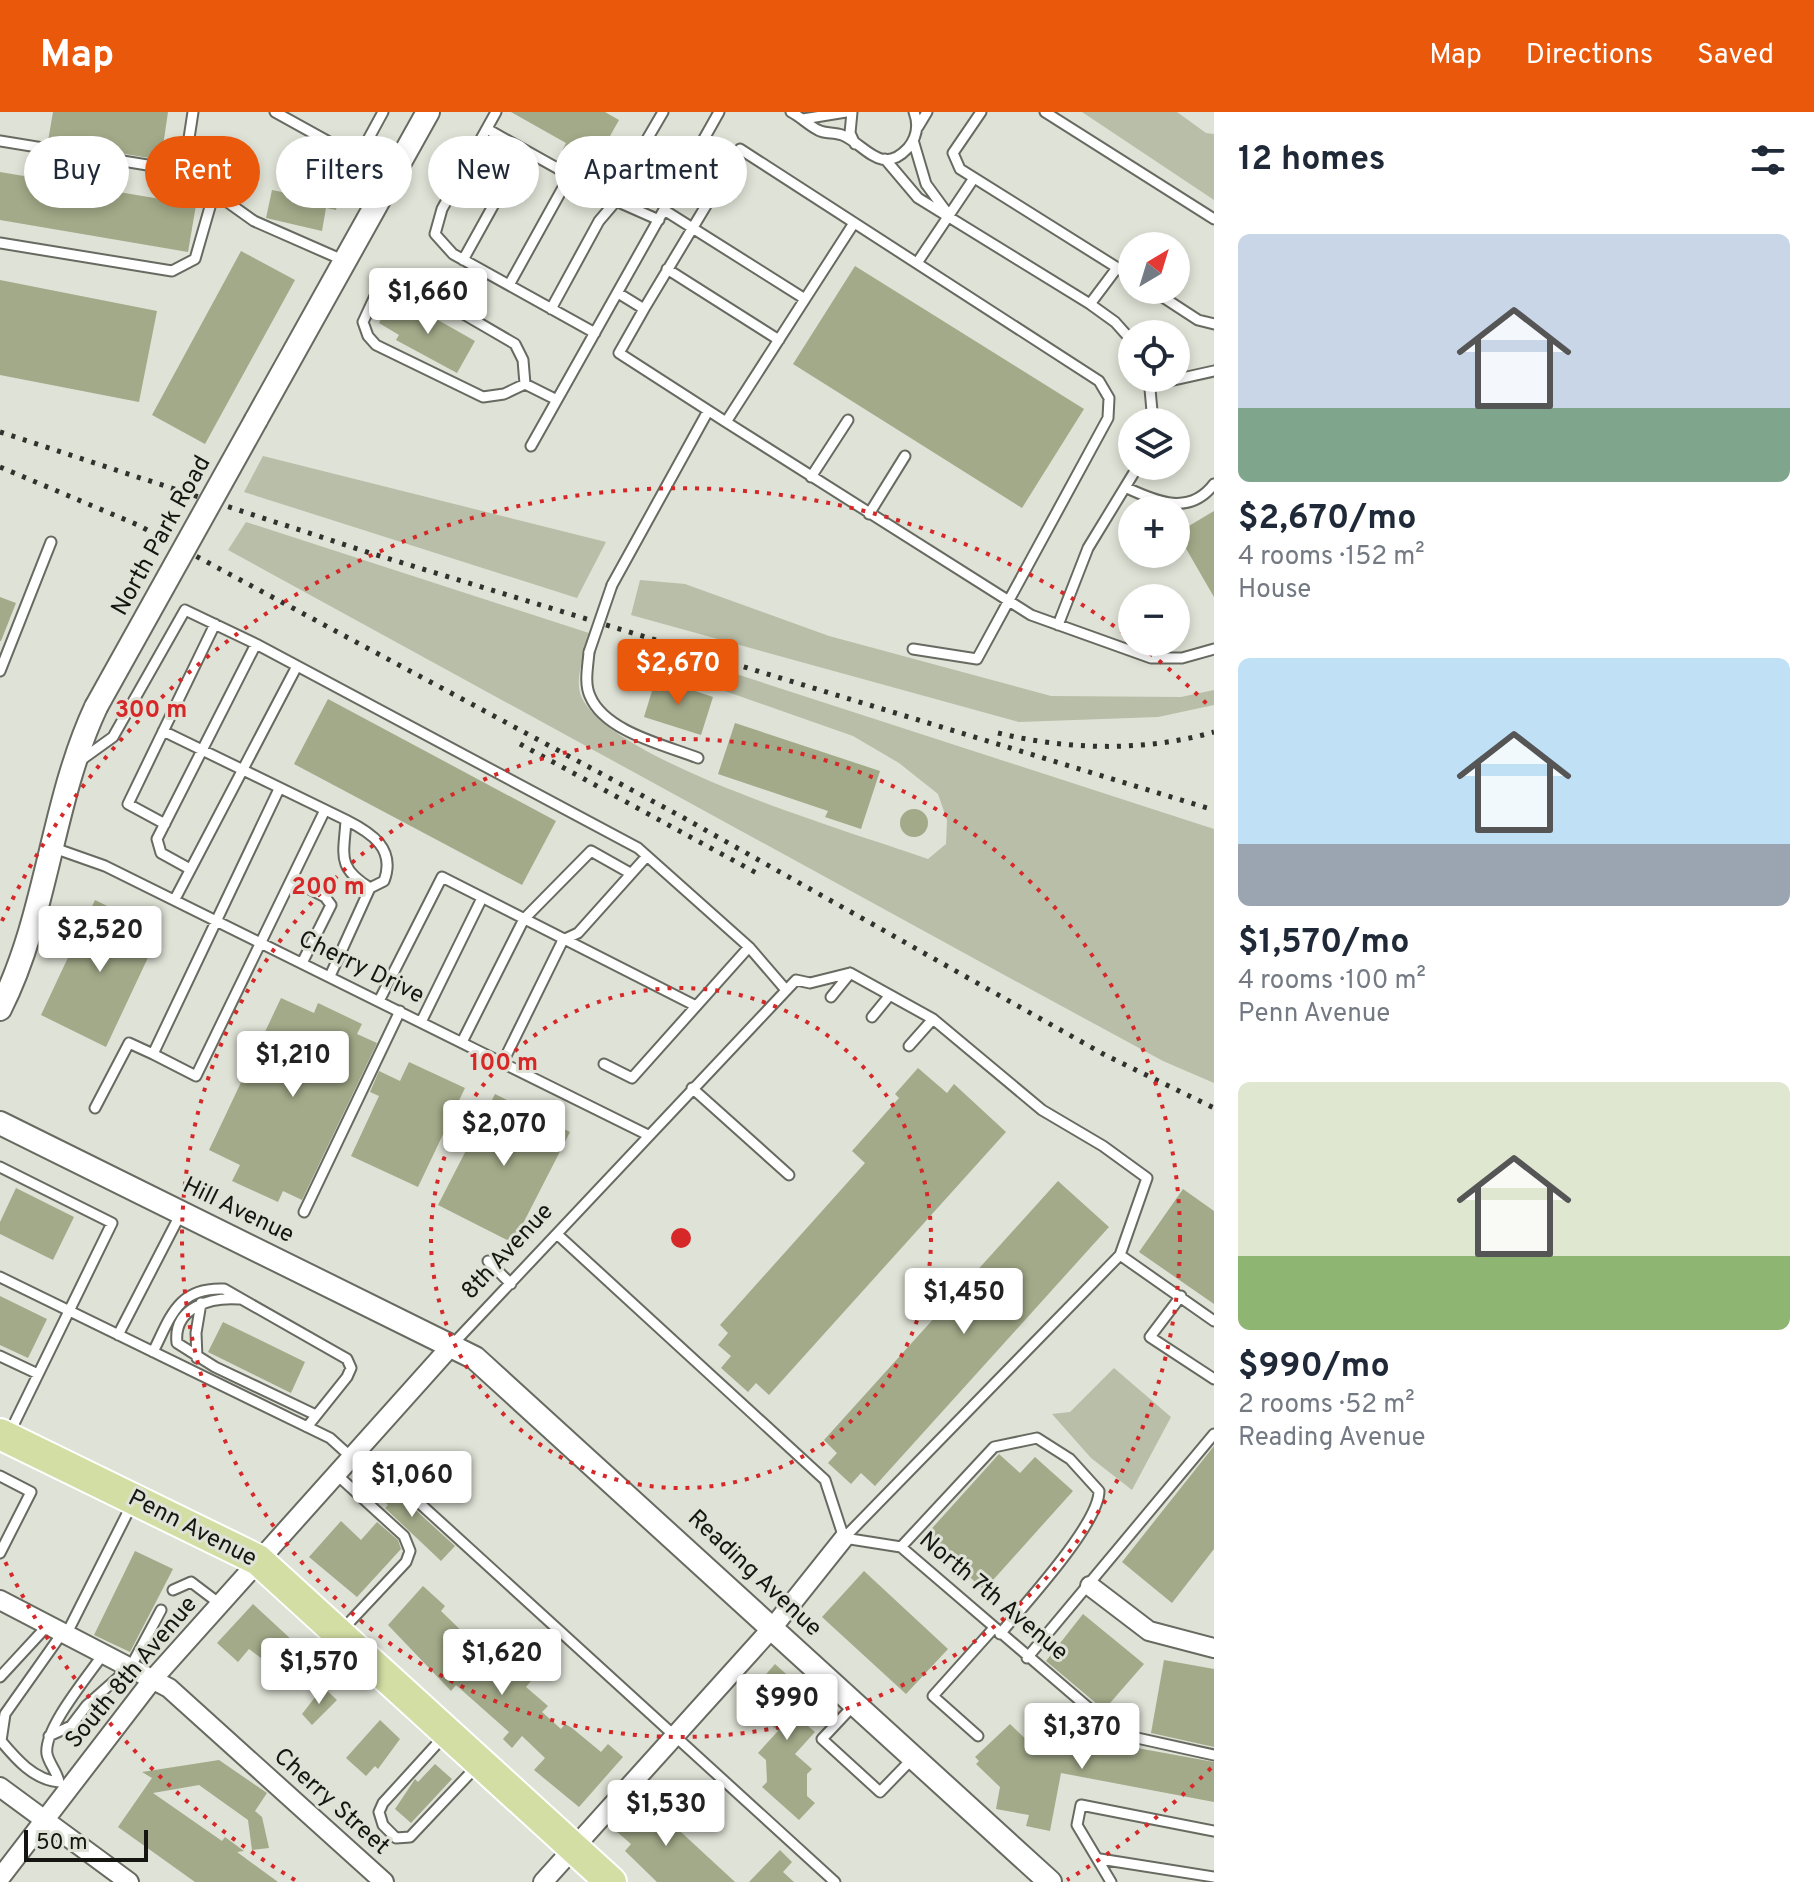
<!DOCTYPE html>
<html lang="en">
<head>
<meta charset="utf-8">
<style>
  :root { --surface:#fff; --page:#f2f2f3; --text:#1f2937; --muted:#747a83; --accent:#ea580c }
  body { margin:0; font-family:Overpass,sans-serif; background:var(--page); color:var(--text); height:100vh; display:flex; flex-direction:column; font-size:30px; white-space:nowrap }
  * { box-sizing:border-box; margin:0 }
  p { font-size:26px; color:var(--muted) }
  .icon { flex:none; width:44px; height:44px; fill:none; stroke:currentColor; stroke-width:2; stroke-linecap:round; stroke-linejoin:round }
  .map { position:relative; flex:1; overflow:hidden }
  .sheet { display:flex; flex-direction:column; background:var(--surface); width:600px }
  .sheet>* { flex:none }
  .guide { position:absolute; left:24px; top:24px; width:760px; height:72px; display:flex; gap:16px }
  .needle { width:52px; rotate:38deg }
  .fabs { position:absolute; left:1118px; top:120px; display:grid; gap:16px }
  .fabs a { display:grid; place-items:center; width:72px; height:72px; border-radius:50%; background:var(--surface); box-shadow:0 4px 12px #0003; font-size:40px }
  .scale { position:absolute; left:24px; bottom:20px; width:124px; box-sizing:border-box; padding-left:8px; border:4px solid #151612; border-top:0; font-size:22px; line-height:28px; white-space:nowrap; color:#151612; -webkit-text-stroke:6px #dfe2d6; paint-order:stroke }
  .price { position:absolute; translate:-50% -68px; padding:0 18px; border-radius:8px; background:#fff; color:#222; font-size:26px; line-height:52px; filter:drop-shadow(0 2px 4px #0008) }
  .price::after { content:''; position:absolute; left:50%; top:48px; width:24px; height:18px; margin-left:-12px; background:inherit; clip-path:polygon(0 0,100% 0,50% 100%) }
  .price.selected { background:var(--accent); color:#fff }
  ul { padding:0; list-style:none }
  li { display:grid; align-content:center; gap:16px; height:424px; padding:0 24px }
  li span { display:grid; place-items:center; height:248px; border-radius:12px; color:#555 }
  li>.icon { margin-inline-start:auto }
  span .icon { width:144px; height:144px; fill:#fffc; stroke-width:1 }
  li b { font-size:34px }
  h2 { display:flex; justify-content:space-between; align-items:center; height:96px; padding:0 24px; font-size:34px }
  .pill { padding:0 28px; border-radius:36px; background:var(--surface); box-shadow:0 4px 12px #0003; font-size:28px; line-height:72px }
  .pill.selected { background:var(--accent); color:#fff }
  header { display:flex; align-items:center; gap:48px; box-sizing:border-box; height:112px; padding:0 40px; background:var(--accent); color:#fff }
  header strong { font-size:38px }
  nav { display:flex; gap:44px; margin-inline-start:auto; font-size:28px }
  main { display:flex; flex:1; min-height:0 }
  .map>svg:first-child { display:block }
</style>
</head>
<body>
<header>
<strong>Map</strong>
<nav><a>Map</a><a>Directions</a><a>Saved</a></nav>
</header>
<main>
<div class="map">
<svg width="1214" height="1770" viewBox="0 0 1214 1770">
  <rect width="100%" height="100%" fill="#dfe2d6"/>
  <path fill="#b8bea7" d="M1082,0H1177L1206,21L1214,22V88Z
    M263,344L606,430L577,486L244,380Z
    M246,410L592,522C585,540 573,567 582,586C614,651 855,721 928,747L946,732L947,708L938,682L899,651L853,624L625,544L631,528L1214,717V971L1163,949L997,859L228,438Z
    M640,468L685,472L829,524L1051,584L1181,585L1214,578V593L1158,605L1019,610L631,503Z
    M1114,1256L1171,1305L1132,1378L1091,1346L1052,1302L1070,1300Z"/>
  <path fill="#a2aa89" d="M53,0H168L161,48L48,29Z
    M511,0H605L619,8L596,49L591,47L588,53L562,39L566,31Z
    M0,60L196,93L188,140L0,108Z
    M314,72L340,78L336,98L326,96L322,119L266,106L272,78L311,86Z
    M241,139L295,168L205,332L152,303Z
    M855,154L1084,297L1022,396L793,252Z
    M0,168L157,199L139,290L0,263Z
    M391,189L412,200L415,195L475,229L457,261L396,228L399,223L379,211Z
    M1214,399V485L1177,421Z
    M0,485L16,491L1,529H0Z
    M656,566L713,585L701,623L644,605Z
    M328,587L556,709L522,773L294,652Z
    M735,611L880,659L861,717L825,705L828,699L718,662Z
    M900 711a14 14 0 1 1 28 0a14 14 0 1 1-28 0Z
    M95,788L160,820L106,935L41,903Z
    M281,886L314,901L318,891L362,912L357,922L377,931L302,1088L283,1079L278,1090L232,1069L240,1053L209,1038Z
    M409,950L465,976L418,1075L351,1044L379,984L370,980L379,959L400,969Z
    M918,956L947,981L954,972L1006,1020L769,1283L756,1271L748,1280L721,1256L731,1244L718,1233L728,1221L720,1213L865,1051L852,1039L899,986L895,982Z
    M495,982L570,1020L513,1131L438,1093Z
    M1058,1069L1109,1115L875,1374L861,1361L851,1372L828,1351L837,1341L824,1328Z
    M16,1076L74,1105L53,1148L0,1122V1110Z
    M1183,1077L1214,1099V1192L1139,1140Z
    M0,1184L47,1207L28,1246L0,1233Z
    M223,1210L305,1250L291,1281L208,1240Z
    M1214,1334V1437L1172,1491L1122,1450Z
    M999,1342L1020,1361L1035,1345L1073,1379L984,1478L925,1424Z
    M377,1363L455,1434L441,1449L385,1396L388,1393L367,1374Z
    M341,1409L361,1428L377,1410L398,1428L401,1437L357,1485L309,1445Z
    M135,1439L173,1457L130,1540L94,1523Z
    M864,1459L948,1537L906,1582L822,1505Z
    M423,1474L445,1494L441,1499L474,1531L481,1527L531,1569L526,1575L548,1594L542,1600L561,1617L565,1612L572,1616L601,1640L608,1632L623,1645L579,1695L534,1658L545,1646L522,1624L512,1636L503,1627L509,1620L456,1573L451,1579L388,1513Z
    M253,1492L306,1541L288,1561L277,1553L273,1555L249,1537L238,1550L217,1531Z
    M1083,1502L1144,1552L1104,1598L1046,1549Z
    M1164,1548L1214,1557V1635L1151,1621Z
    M775,1552L812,1585L807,1590L808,1614L815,1620L795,1642L812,1657L807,1662V1684L815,1691L799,1708L762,1675L767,1670L766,1648L758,1641L778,1619L762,1604L768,1598L764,1574L759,1570Z
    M323,1575L337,1588L312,1613L302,1602Z
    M380,1608L400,1627L378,1657L375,1654L366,1664L346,1646Z
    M1010,1612L1035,1636L1038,1618L1214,1650V1690L1061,1661L1050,1719L1026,1714L1029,1703L996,1697L1000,1675L976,1652L979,1649L975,1645Z
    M219,1648L267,1681L255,1699L262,1705L269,1736L252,1738L248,1708L199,1673L153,1681L222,1729L225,1725L244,1739L237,1740L278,1770H195L118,1715L152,1666L142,1660Z
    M435,1652L452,1667L411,1711L395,1697L415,1667L418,1670Z
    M654,1681L667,1692L662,1698L671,1706L669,1709L735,1770H657L625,1739L631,1732L616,1719Z
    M780,1738L792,1750L783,1760L794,1770H749Z"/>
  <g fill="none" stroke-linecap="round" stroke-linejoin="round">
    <g stroke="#676a60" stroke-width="13">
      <path id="service" d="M193,0L184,59L254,109L345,149
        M275,0L358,46L383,0
        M496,0L442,97L435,122L453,142L595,221
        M791,0C801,5 808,13 818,18C825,22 834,20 842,23C865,32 881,65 908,36C917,25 919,13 914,0
        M852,0L850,21L855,32
        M981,0L953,41L960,57L1132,165
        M1045,0L1214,107
        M803,7L846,0
        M918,15L927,0
        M487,17L616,89L599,109L551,197
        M913,28L926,72L948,102
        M0,29L184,59
        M885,47L918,86L1090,192L1115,210L1132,229
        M664,98L805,187L726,310L1031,503L1151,546H1182L1214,537
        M659,108L616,89L625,65L663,0
        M0,131L172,159L195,147L214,81
        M463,148L524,38
        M917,151L974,66
        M667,157L779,228
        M396,168L412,172L515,232L523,248L525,272L504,282L483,285L376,233L368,224L363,210L376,182Z
        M509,173L570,63
        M1152,178L1198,208L1214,212
        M618,181L644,197L619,241L726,310
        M805,187L854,111
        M1090,192L1117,156
        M644,197L740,37L1099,269L1109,286L1108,306L977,547L913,537
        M1149,266L1153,310
        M525,272L557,288
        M1151,273L1214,259
        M531,334L719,0
        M811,365L848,308
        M1127,376C1157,390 1190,404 1214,372
        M869,402L905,344
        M612,473L708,299
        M1058,513L1088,436L1138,354
        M589,540C588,554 584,571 590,584C605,620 665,633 698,646
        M0,559L51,430
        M163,619L346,708
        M81,648L113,625L185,498L256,532L638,736L749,835L786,878
        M165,712L128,692L215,512
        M54,736L105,754L648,1023
        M190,757L161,741L157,727L256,532
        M292,768L325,785L331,793L303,849
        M175,787L297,554
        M330,864L370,776L384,769C396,737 372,721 346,708C344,743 336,755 370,776
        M831,885L848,864
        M379,889L442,765L696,894
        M872,905L890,883
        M422,908L482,786
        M463,928L524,807L591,739L630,761
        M909,934L933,907
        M153,942L196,964L325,698
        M503,950L563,828L578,821L647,744
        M604,952L632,966L749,835
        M692,976L789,1063
        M95,996L129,931L153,942L279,677
        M0,1055L112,1111L9,1322
        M304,1100L400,899
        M558,1123L825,1368L844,1426
        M1120,1143L1214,1209
        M488,1149L511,1172
        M0,1165L330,1326L351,1345
        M1181,1184L1150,1225L1214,1267
        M239,1187C211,1185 173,1195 177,1231L215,1255L316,1303
        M118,1223L180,1103
        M452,1233L796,868L810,871L850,861
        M153,1240C171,1204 178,1175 224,1177L347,1247L351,1256L347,1265L307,1315
        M0,1244L38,1262
        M197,1246L196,1221L201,1191
        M359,1336L835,1770
        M336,1362L404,1424L410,1439L406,1450L343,1517
        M0,1364L31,1380L0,1441
        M844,1426L1120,1143L1147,1066L1103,1034L1042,998L933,907L850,861
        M844,1426L901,1435L1119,1622L1214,1643
        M901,1435L994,1335L1037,1326L1070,1347L1099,1379C1099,1412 1024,1493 1000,1522
        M173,1478L191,1470L220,1492
        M63,1520L5,1602L1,1629C16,1647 34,1668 59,1670C57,1659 49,1652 47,1642C43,1617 89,1563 104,1541
        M67,1521L132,1392
        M1027,1546L1214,1322
        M0,1565L48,1513
        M853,1594L822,1627L880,1680L914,1645
        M445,1623L383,1691L379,1700L383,1713L396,1726L410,1725L476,1655
        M49,1624L71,1614L87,1593L131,1554L161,1498
        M978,1624L933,1584L994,1516
        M1100,1747L1214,1765
        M1111,1770L1077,1713L1081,1693L1214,1719"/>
    </g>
    <g stroke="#676a60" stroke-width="22">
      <path id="minor" d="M1090,1474L1149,1519L1214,1536
        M0,1488L169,1576L384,1770
        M0,1675L129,1770
        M0,1766L153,1567L452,1233
        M543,1770L773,1515L844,1426"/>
    </g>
    <g stroke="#676a60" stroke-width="26">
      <path id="tertiary" d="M256,308L428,0
        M0,897C48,802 51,691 96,595
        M0,1011L475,1246L1050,1770"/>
    </g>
    <g stroke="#fff" stroke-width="34">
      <path id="primary" d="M0,1322L258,1448L611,1770"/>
    </g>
    <use href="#service" stroke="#fff" stroke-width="9"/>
    <use href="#minor" stroke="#fff" stroke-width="18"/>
    <use href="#tertiary" stroke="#fff" stroke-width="22"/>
    <use href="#primary" stroke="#d2dea4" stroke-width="30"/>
    <path stroke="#31322d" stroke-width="5" stroke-dasharray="4 8" stroke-linecap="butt" d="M0,320L370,441L1214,698
      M0,355L138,413L684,706L1105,943L1214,996
      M998,621C1068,638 1144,640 1214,620
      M520,632L762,764"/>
    <g stroke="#676a60" stroke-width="13" stroke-linecap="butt">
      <path id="service-bridge" d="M589,540L612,473"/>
    </g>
    <g stroke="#676a60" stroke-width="26" stroke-linecap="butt">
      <path id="tertiary-bridge" d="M96,595L256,308"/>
    </g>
    <use href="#service-bridge" stroke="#fff" stroke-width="9"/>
    <use href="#tertiary-bridge" stroke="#fff" stroke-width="22"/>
  </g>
  <g fill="none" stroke="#d62828" stroke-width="4" stroke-dasharray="4 8">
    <circle cx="681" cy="1126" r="250"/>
    <circle cx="681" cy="1126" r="499"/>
    <path d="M1211 1656A749 749 0 0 1 1067 1768M295 1768A749 749 0 0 1 2 1443M2 809A749 749 0 0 1 1211 596"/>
  </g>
  <g text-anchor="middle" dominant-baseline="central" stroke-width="6" stroke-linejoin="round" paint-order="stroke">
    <g font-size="24" fill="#151612" stroke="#dfe2d6">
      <text transform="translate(162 424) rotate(-61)">North Park Road</text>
      <text transform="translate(361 856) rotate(26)">Cherry Drive</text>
      <text transform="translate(238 1099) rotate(26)">Hill Avenue</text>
      <text transform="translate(508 1140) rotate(-47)">8th Avenue</text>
      <text transform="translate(192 1417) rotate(27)">Penn Avenue</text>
      <text transform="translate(754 1462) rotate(43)">Reading Avenue</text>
      <text transform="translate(993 1485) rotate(40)">North 7th Avenue</text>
      <text transform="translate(132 1561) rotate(-50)">South 8th Avenue</text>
      <text transform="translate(331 1690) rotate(42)">Cherry Street</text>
    </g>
  </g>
  <circle cx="681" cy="1126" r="12" fill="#d62828" stroke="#dfe2d6" stroke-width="4"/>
  <g font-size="24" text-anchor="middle" font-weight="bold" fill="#d62828" stroke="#dfe2d6" stroke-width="6" stroke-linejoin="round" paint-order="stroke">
    <text x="151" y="605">300 m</text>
    <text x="328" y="782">200 m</text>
    <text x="504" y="958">100 m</text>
  </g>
</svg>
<div class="fabs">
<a><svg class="needle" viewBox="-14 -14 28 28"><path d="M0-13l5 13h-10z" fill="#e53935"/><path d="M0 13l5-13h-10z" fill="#747a83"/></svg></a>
<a><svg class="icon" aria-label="locate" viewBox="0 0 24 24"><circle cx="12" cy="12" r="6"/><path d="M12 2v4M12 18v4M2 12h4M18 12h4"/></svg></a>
<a><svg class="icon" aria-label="layers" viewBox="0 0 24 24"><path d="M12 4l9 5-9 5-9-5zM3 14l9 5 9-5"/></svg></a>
<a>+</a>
<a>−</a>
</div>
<div class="scale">50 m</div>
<b class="price" style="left:428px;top:224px">$1,660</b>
<b class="price selected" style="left:678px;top:595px">$2,670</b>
<b class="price" style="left:100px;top:862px">$2,520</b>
<b class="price" style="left:293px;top:987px">$1,210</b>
<b class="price" style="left:504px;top:1056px">$2,070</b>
<b class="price" style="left:964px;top:1224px">$1,450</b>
<b class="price" style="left:412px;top:1407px">$1,060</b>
<b class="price" style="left:502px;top:1585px">$1,620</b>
<b class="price" style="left:319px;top:1594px">$1,570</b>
<b class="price" style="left:787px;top:1630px">$990</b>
<b class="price" style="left:1082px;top:1659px">$1,370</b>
<b class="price" style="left:666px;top:1736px">$1,530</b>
<div class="guide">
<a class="pill">Buy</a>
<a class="pill selected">Rent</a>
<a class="pill">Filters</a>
<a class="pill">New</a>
<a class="pill">Apartment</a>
</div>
</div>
<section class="sheet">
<h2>12 homes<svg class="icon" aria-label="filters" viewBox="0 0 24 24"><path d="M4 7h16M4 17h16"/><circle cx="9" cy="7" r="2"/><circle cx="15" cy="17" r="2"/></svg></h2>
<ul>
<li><span style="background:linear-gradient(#c9d6e8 70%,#7fa58c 0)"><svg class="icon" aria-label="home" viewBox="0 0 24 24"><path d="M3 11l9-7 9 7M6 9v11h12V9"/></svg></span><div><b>$2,670/mo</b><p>4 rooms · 152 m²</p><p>House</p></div></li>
<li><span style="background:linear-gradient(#bfe0f5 75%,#9aa5b1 0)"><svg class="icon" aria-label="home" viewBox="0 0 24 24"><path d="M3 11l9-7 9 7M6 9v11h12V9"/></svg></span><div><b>$1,570/mo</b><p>4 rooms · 100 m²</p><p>Penn Avenue</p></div></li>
<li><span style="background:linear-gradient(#dfe7d0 70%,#8fb573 0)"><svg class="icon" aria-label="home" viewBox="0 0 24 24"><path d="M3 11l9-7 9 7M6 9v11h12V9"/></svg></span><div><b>$990/mo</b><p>2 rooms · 52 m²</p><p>Reading Avenue</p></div></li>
</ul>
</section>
</main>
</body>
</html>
